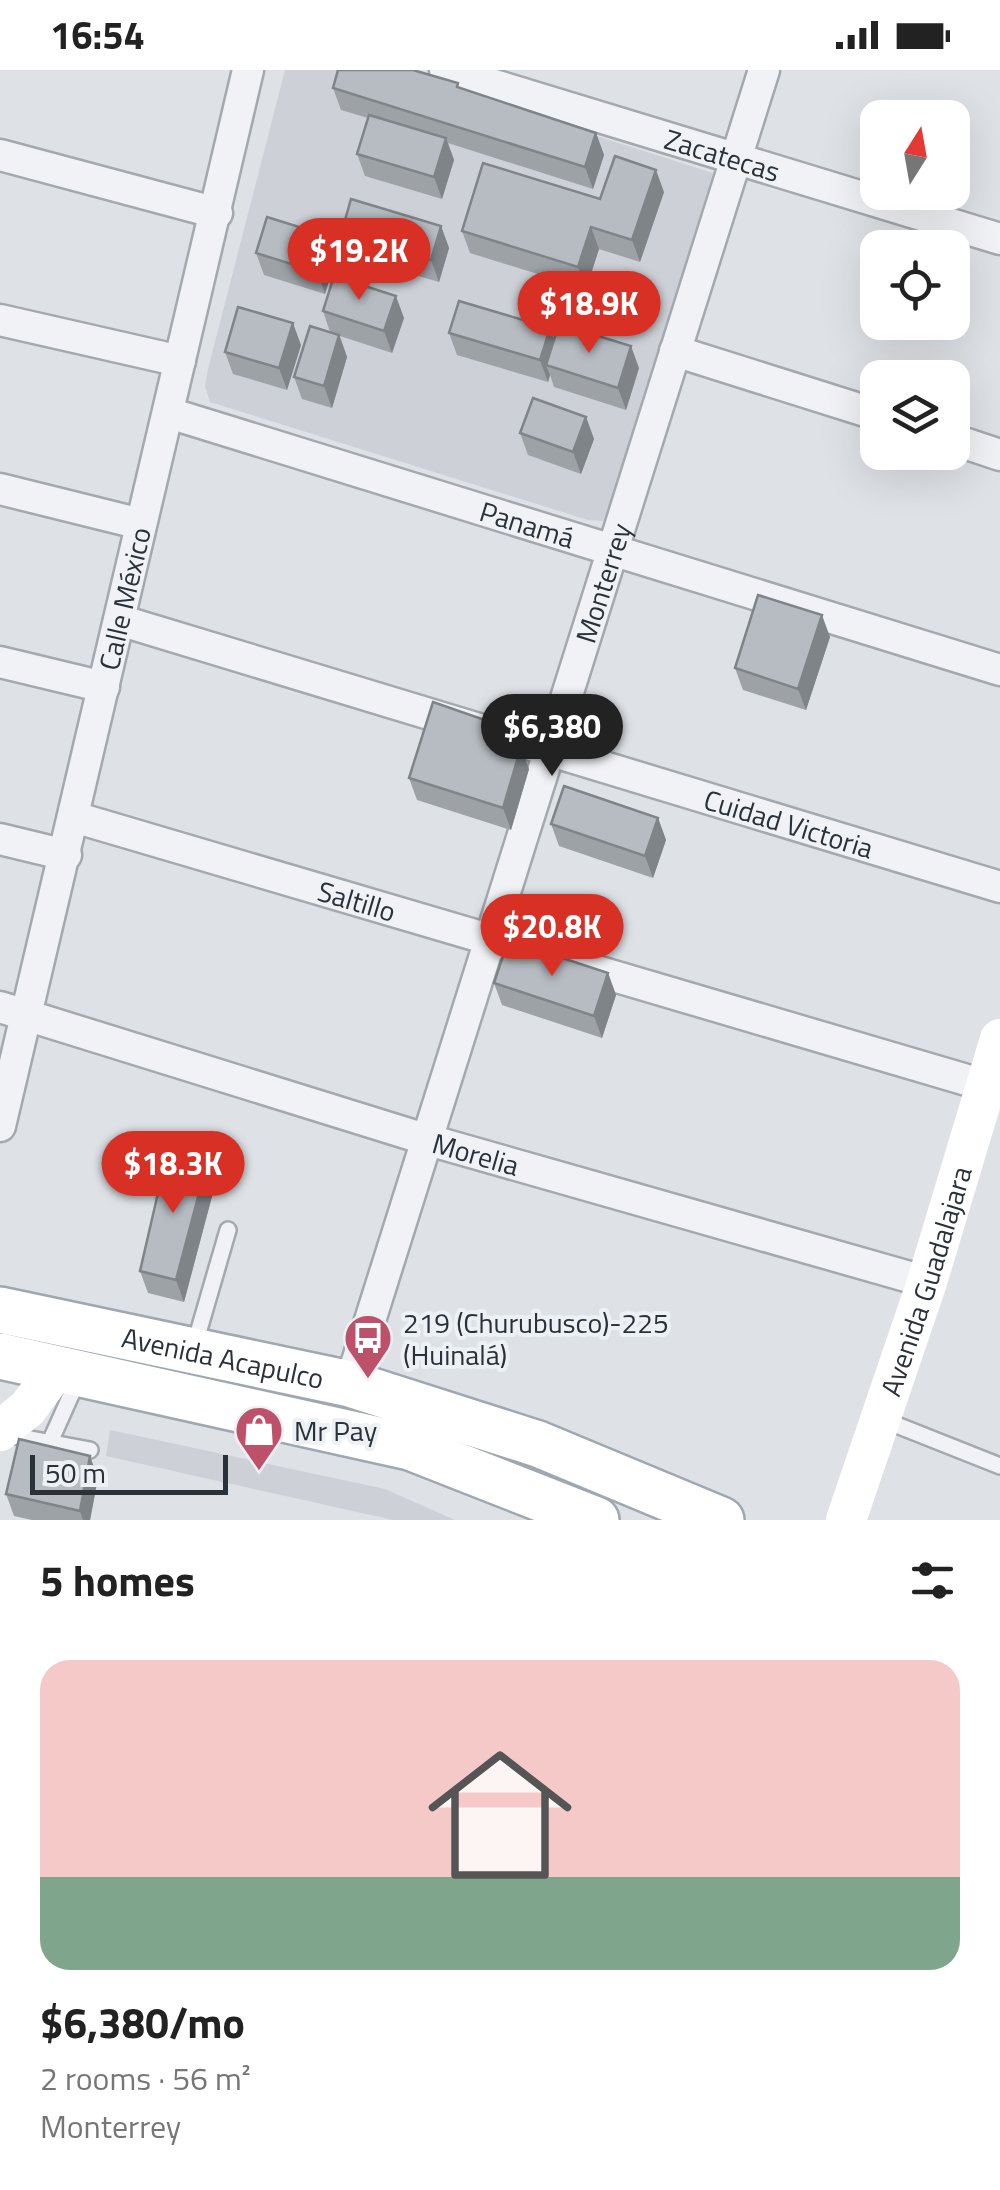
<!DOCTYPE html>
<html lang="en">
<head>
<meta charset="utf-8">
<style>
  :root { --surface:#fff; --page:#f2f2f2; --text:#222; --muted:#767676; --accent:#d93025 }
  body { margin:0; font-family:"Titillium Web",sans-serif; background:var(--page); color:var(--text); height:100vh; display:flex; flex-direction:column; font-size:38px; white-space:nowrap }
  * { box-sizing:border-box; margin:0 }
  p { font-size:32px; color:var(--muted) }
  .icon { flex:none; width:55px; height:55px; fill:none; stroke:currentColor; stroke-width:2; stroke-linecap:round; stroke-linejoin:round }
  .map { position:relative; height:1450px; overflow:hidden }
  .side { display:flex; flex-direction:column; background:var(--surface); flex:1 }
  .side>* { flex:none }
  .needle { width:65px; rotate:11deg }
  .fabs { position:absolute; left:860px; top:30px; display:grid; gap:20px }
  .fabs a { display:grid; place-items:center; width:110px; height:110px; border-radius:20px; background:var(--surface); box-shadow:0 10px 40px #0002; font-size:50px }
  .scale { position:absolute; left:30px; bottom:25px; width:198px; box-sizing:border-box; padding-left:10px; border:5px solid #29313b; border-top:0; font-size:28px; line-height:35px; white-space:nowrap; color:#29313b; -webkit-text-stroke:8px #edf1f4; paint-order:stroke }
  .price { position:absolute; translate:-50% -85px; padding:0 22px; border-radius:35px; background:var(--accent); color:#fff; font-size:32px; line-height:65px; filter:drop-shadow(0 2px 5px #0008) }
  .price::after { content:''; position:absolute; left:50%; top:60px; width:30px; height:22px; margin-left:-15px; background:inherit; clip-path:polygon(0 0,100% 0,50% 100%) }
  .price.current { background:#222; color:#fff }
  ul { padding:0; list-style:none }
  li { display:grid; align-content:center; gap:20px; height:530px; padding:0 40px }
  li span { display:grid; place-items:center; height:310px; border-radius:30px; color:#555 }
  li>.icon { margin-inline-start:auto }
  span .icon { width:180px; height:180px; fill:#fffc; stroke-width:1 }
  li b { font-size:42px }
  h2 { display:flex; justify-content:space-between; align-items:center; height:120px; padding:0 40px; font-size:42px }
  .status { display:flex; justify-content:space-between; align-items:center; height:70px; padding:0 50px; background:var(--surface); direction:ltr }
  .status svg { height:28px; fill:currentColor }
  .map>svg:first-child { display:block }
</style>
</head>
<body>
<div class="status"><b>16:54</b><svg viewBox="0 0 49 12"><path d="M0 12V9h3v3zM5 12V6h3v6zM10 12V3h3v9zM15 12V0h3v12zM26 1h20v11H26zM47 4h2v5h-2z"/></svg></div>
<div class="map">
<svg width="1000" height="1450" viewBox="0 0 1000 1450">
  <rect width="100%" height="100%" fill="#dee2e6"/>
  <path fill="#cdd1d7" d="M285,0H389L713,103L612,438L603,451L588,450L210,332L205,316L208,299Z
    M110,1360L385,1419L455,1450H393L106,1386Z"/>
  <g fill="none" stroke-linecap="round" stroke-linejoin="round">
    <g stroke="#a4a9af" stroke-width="20">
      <path id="lane" d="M194,1277L228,1160
        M884,1350L1000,1396
        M4,1364L90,1380
        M50,1372L79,1307"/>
    </g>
    <g stroke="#a4a9af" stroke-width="35">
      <g id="street">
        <path id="s1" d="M445,0L1000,169"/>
        <path d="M0,85L217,143"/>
        <path d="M0,250L180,291"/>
        <path d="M675,281L878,345"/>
        <path id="s2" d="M169,343L1000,600"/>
        <path d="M952,369L1000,385"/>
        <path d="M0,419L141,454"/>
        <path id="s3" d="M119,550L1000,817"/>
        <path d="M0,592L104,617"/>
        <path id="s4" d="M74,747L987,1016"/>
        <path d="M0,769L66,785"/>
        <path id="s5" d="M0,937L425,1069L927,1212"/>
        <path id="s6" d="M0,1056L248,0"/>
        <path id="s7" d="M350,1314L764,0"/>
      </g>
    </g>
    <g stroke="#9fa7b0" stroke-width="50">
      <g id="primary">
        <path id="s9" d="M0,1240L350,1314L538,1374L721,1450"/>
        <path d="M0,1286L410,1377L596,1450"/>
      </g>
    </g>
    <use href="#lane" stroke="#f0f2f5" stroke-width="15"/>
    <use href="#street" stroke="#f0f2f5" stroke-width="30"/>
    <g stroke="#fff" stroke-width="40">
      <path d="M0,1361L28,1338L55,1301"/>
      <path id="s8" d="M846,1450L927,1212L1000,969"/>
    </g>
    <use href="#primary" stroke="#fff" stroke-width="45"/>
  </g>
  <path fill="#9da2a7" d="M333,18H460L596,63L604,85L593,119L448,73L454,90L442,129L365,106L357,84L368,48L341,40Z
    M664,122L640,192L599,179L586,219L470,183L462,161L600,129Z
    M441,156L449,178L439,212L349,186L341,164Z
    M256,183L336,188L325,224L264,205Z
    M323,241L404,248L392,283L340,266L347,287L332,338L302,329L294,307L330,262Z
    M449,263L554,271L639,298L626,340L554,317L550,305L548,312L457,285Z
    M301,275L287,320L233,304L225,282Z
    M586,347L594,369L581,404L528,385L520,363Z
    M830,567L806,640L743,620L735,598Z
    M529,699L511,760L417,730L409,708Z
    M658,748L666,770L653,808L559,776L551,754Z
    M608,903L616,925L602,968L502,935L494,913Z
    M207,1093L215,1115L184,1232L148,1223L140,1201Z
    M98,1408L90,1450H32L14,1446L6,1424Z"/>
  <path fill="#7f8488" d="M596,63L604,85L593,119L585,97Z
    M446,68L454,90L442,129L434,107Z
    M656,100L664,122L640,192L632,170Z
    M441,156L449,178L439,212L431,190Z
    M591,157L599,179L586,219L578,197Z
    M328,166L336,188L325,224L317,202Z
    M396,226L404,248L392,283L384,261Z
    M293,253L301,275L287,320L279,298Z
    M550,258L558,280L546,295L550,305L548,312L540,290Z
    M339,265L347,287L332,338L324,316Z
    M631,276L639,298L626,340L618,318Z
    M586,347L594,369L581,404L573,382Z
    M822,545L830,567L806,640L798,619Z
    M521,677L529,699L511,760L503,738Z
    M658,748L666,770L653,808L645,786Z
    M608,903L616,925L602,968L594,946Z
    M207,1093L215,1115L184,1232L176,1210Z
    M90,1386L98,1408L90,1450H83L80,1441Z"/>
  <path fill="#b6bcc2" stroke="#7f8488" stroke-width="2.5" d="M338,0H413L458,13L457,17L596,63L585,97L333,18Z
    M369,45L446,68L434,107L357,84Z
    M615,86L656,100L632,170L591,157L578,197L462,161L483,93L600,129Z
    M351,129L441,156L431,190L341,164Z
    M267,147L328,166L317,202L256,183Z
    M334,206L396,226L384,261L323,241Z
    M459,231L550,258L540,290L449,263Z
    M238,237L293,253L279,298L225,282Z
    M559,254L631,276L618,318L546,295Z
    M310,256L339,265L324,316L294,307Z
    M533,328L586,347L573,382L520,363Z
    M758,525L822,545L798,619L735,598Z
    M433,632L505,657L521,677L503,738L409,708Z
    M564,716L658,748L645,786L551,754Z
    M520,874L608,903L594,946L494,913L505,880Z
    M167,1084L207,1093L176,1210L140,1201Z
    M19,1369L90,1386L80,1441L6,1424Z"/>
  <defs>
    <g id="bus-pin" transform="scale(2.5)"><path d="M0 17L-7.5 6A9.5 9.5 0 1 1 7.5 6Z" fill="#be516a" stroke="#edf1f4"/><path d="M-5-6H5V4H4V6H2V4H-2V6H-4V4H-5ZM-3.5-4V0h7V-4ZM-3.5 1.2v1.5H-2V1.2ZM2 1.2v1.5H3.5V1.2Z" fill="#fff"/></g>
    <g id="shop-pin" transform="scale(2.5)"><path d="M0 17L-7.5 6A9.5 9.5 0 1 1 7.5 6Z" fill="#be516a" stroke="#edf1f4"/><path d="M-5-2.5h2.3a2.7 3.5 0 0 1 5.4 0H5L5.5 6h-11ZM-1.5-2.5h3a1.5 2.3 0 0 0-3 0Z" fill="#fff"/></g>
  </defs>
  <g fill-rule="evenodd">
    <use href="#bus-pin" x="368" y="1268"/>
    <use href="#shop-pin" x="259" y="1360"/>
  </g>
  <g text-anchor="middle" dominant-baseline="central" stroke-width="8" stroke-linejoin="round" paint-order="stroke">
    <g font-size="28" fill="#29313b" stroke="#edf1f4">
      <text stroke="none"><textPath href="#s1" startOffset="290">Zacatecas</textPath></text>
      <text stroke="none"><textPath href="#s2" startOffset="375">Panamá</textPath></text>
      <text stroke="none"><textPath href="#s7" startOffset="840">Monterrey</textPath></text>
      <text stroke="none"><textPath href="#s6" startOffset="542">Calle México</textPath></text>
      <text stroke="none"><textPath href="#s3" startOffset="700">Cuidad Victoria</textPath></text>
      <text stroke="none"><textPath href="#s4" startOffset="295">Saltillo</textPath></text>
      <text stroke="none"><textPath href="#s5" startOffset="498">Morelia</textPath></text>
      <text stroke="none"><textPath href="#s8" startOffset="252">Avenida Guadalajara</textPath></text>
      <text stroke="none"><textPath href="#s9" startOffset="228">Avenida Acapulco</textPath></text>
    </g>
    <g font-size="28" fill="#29313b" stroke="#edf1f4" text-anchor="start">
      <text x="403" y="1252">219 (Churubusco)-225<tspan x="403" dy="32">(Huinalá)</tspan></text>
      <text x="294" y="1360">Mr Pay</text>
    </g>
  </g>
</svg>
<div class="fabs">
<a><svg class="needle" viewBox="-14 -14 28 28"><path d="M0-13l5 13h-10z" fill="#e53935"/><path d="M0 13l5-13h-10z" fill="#767676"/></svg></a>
<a><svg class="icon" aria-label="locate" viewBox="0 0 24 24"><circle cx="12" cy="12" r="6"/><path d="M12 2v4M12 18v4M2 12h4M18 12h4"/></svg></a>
<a><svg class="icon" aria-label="layers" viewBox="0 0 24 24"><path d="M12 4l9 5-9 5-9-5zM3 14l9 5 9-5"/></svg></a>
</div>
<div class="scale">50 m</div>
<b class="price" style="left:359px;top:233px">$19.2K</b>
<b class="price" style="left:589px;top:286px">$18.9K</b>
<b class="price current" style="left:552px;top:709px">$6,380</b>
<b class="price" style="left:552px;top:909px">$20.8K</b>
<b class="price" style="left:173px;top:1146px">$18.3K</b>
</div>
<section class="side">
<h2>5 homes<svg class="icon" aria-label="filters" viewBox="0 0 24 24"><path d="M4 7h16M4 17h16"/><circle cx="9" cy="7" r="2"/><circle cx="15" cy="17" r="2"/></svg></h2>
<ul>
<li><span style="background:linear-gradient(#f6c9c9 70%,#7fa58c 0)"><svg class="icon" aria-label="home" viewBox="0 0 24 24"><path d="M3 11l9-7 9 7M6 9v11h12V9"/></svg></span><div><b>$6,380/mo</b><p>2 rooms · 56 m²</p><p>Monterrey</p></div></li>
</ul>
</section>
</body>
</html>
